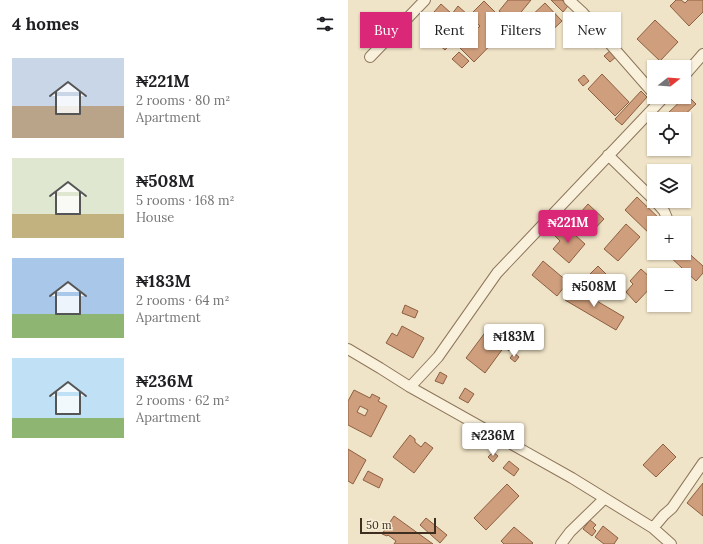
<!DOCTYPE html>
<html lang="en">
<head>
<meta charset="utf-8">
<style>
  :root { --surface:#fff; --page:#f2f2f2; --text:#202124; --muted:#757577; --accent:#db2777 }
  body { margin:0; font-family:Lora,serif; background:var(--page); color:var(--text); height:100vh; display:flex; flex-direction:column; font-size:15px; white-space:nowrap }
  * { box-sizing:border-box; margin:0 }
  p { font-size:13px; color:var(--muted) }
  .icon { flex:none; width:22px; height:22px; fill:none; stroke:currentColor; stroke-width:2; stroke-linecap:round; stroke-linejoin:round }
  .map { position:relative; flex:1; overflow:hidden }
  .details { display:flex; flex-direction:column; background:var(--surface); width:348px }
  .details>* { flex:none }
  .guide { position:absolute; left:12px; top:12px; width:283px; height:36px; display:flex; gap:8px }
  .needle { width:26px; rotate:73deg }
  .buttons { position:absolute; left:299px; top:60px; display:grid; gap:8px }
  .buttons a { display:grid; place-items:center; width:44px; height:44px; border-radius:0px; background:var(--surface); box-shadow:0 1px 3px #0004; font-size:20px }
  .scale { position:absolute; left:12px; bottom:10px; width:76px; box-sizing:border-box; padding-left:4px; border:2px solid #3d2e20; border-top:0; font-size:11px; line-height:14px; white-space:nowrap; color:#3d2e20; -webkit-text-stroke:3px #f7eed8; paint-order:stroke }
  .price { position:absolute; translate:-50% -34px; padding:0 9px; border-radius:4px; background:#fff; color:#222; font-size:13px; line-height:26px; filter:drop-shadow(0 1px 2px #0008) }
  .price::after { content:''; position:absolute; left:50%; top:24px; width:12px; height:9px; margin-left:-6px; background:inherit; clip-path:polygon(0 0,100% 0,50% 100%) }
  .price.current { background:var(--accent); color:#fff }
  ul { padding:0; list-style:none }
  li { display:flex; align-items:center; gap:12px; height:100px; padding:0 12px }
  li span { display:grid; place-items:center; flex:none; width:112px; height:80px; border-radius:0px; color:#555 }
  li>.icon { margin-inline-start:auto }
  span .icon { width:48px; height:48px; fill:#fffc; stroke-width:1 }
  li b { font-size:17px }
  h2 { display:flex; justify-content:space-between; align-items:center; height:48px; padding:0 12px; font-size:17px }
  .chip { padding:0 14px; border-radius:0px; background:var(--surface); box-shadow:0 1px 3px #0004; font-size:14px; line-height:36px }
  .chip.current { background:var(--accent); color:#fff }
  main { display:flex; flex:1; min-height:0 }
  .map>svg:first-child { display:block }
</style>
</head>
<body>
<main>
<section class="details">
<h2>4 homes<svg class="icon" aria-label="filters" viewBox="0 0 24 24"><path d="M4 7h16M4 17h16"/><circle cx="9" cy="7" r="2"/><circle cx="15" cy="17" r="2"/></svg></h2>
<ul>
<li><span style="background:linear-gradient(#c9d6e8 60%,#b9a48a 0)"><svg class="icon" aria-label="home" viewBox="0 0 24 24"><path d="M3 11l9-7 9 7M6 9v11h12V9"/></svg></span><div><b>₦221M</b><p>2 rooms · 80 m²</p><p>Apartment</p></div></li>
<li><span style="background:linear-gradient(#dfe7d0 70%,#c2b280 0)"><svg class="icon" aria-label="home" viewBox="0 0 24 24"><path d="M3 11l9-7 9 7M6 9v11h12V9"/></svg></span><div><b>₦508M</b><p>5 rooms · 168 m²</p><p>House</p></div></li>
<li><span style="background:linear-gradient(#a9c7e8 70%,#8fb573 0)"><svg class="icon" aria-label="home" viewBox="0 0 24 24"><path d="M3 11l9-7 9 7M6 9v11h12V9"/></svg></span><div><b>₦183M</b><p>2 rooms · 64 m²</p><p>Apartment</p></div></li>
<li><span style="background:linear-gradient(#bfe0f5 75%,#8fb573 0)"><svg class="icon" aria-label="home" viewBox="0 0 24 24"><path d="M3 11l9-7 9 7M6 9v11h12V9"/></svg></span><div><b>₦236M</b><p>2 rooms · 62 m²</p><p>Apartment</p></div></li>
</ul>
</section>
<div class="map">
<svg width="355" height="544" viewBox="0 0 355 544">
  <rect width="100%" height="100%" fill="#f0e4c8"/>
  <path fill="#cf9f7d" stroke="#8d5f41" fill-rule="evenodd" d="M160,0H183L165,22L151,11Z
    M203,0H214L220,6L215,12Z
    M328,0H333L337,3L340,0H355V12L341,26L322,6Z
    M136,1L161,26L126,62L111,47L132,26L121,16Z
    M197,3L214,21L196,38L179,20Z
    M93,4L104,14L110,6L120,15L113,23L117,27L97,50L72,28Z
    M307,20L330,42L312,61L289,39Z
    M249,36L255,42L247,48L242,43Z
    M264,49L269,56L262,62L256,56Z
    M111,52L121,61L114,68L104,59Z
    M254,74L281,102L267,116L240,89Z
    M236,75L241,81L235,86L230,80Z
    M293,91L299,97L274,125L267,119Z
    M339,95L348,104L332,119H326L320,113Z
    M289,197L316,223H306V235L305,237L277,210Z
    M240,204L256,219L240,236L225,221Z
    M215,224L237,244L221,263L205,249L212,241L205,234Z
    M278,224L292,237L270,261L256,249Z
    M336,249L355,266V273L348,281L319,254L336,253Z
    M195,261L220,282L209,296L184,275Z
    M250,266L265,281L253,293L238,278Z
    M293,269L306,281V284L288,303L278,292L285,284L282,281Z
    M225,287L276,317L268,330L217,300Z
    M57,305L70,311L67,318L54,313Z
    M54,326L76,338L65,358L38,343L44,333L49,336Z
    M142,326L166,344L161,351L156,347L137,373L118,358Z
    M166,353L171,357L167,362L162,358Z
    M92,372L99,376L95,384L87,381Z
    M117,388L126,394L120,403L111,398Z
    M6,390L22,398L24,394L32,398L30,401L39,406L23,437L0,425V401ZM12,406L20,410L17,416L9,412Z
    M62,435L67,439V442L73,447L77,442L85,448L66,473L45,457Z
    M315,444L328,457L308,477L295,465Z
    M0,449L18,460L5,484L0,481Z
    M145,452L150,456L145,462L140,457Z
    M161,461L171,469L166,476L155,468Z
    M20,471L35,479L31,488L15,480Z
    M355,483V516L339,503Z
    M159,484L171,496L138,530L126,518Z
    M46,516L85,544H46L48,541L40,535L39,536L34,534Z
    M78,518L99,535L92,543L72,525Z
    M242,520L248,525L245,528L248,531L244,536L235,529Z
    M255,526L270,538L266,544H256L247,537Z
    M166,527L185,543L184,544H156L153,541Z"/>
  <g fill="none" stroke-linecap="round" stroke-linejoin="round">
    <g stroke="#8d765c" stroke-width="12">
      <path id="minor" d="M221,0L235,13L306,94
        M22,57L77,0
        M336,76L355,54
        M260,155L306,200
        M307,201L316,211L321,223
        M0,349L32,368L62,387L224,478L305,528L323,544
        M62,387L90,357L149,273L316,97
        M305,528L316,515L324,508L355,463
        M213,544L222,532L256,499"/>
    </g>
    <use href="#minor" stroke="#faf1dc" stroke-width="10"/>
  </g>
</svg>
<div class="buttons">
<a><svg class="needle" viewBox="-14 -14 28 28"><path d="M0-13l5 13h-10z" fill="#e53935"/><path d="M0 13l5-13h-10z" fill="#757577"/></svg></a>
<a><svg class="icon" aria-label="locate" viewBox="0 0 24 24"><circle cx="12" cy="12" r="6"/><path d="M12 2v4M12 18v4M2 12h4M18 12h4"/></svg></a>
<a><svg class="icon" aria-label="layers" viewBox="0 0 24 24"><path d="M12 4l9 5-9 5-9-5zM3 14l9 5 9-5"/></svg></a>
<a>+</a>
<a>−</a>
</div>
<div class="scale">50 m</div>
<b class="price current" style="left:220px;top:244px">₦221M</b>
<b class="price" style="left:246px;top:308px">₦508M</b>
<b class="price" style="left:166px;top:358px">₦183M</b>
<b class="price" style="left:145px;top:457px">₦236M</b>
<div class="guide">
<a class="chip current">Buy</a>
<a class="chip">Rent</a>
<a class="chip">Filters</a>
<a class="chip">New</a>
</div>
</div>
</main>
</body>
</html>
